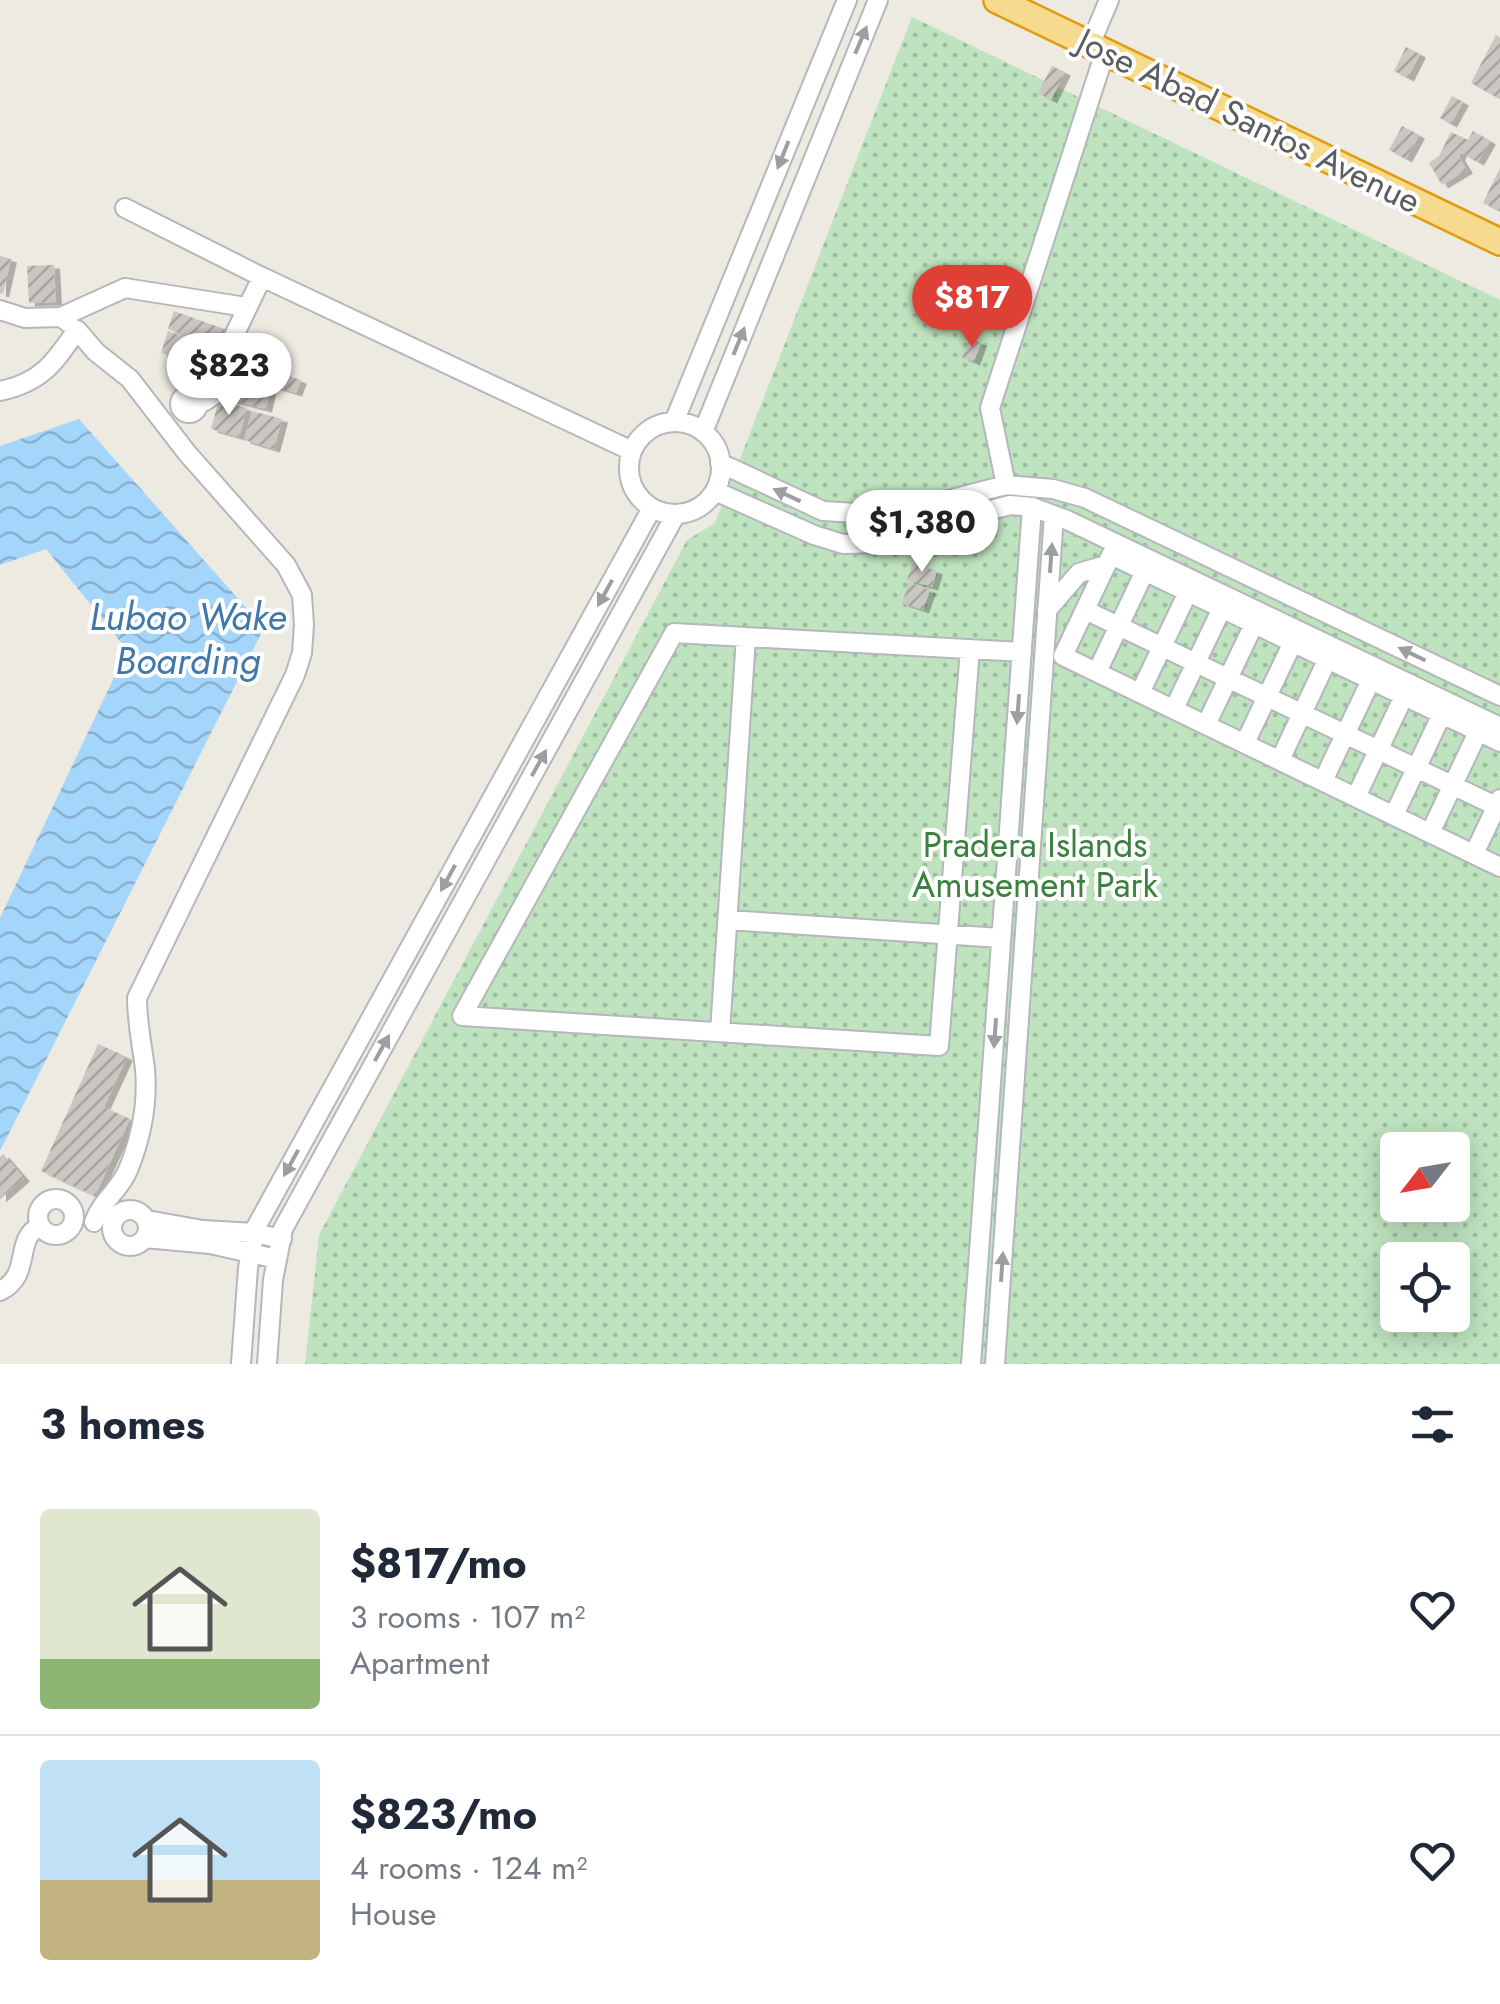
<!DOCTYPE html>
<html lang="en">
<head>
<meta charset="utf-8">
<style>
  :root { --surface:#fff; --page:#f2f2f3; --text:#1f2937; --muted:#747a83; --line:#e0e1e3; --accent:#df4035 }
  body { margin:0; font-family:Jost,sans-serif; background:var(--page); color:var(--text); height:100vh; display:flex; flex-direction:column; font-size:38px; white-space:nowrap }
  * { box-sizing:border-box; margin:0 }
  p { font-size:32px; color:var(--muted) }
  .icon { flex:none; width:55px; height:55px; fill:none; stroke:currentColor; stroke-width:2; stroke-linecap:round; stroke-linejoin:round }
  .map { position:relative; height:1364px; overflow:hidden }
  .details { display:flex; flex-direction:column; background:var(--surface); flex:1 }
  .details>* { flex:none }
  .needle { width:65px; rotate:239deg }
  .fabs { position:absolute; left:1380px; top:1132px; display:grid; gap:20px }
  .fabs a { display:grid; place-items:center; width:90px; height:90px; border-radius:10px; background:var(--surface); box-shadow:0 5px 25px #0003; font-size:50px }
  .price { position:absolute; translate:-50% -85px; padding:0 22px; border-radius:35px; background:#fff; color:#222; font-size:32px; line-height:65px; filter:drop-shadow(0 2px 5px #0008) }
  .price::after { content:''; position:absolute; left:50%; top:60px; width:30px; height:22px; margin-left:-15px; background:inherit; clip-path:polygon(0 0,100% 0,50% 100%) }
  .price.selected { background:var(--accent); color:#fff }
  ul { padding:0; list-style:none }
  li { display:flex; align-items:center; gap:30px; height:250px; padding:0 40px }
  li+li { border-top:2px solid var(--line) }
  li span { display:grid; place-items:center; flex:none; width:280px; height:200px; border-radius:10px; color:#555 }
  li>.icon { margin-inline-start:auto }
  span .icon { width:120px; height:120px; fill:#fffc; stroke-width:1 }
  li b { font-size:42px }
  h2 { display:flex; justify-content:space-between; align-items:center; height:120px; padding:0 40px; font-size:42px }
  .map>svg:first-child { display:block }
</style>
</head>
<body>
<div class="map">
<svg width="1500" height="1364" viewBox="0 0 1500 1364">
  <defs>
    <pattern id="green-dots" width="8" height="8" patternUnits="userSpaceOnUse" patternTransform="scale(2.5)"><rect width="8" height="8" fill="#bfe3bf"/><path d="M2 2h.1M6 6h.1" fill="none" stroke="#9ebb9f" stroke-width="1.8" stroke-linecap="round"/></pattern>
    <pattern id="water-waves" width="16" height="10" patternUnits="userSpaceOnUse" patternTransform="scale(2.5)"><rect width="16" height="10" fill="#a4d5fa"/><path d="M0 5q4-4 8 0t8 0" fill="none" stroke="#89b0ce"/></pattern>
    <pattern id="building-hatch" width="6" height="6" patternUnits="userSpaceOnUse" patternTransform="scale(2.5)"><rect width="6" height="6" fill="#cac6c1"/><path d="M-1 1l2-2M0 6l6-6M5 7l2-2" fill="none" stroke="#a7a4a0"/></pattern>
    <filter id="shadow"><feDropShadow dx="6" dy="3.5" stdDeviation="0" flood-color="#0004"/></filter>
  </defs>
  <rect width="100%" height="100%" fill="#eceae1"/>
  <path fill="url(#green-dots)" fill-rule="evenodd" d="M912,17L1500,300V1364H305L319,1235L687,540L715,523ZM1398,1150H1452V1205H1398ZM1398,1260H1452V1315H1398Z"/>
  <path fill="url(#water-waves)" d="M79,419L264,628L0,1151V918L127,650L46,549L0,565V446Z"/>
  <path fill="url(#building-hatch)" filter="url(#shadow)" d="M1496,35L1500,38V99L1471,83Z
    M1406,47L1420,54L1408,78L1394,71Z
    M1052,66L1065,72L1051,100L1038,93Z
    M1452,96L1463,102L1451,124L1440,118Z
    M1402,126L1419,135L1406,159L1389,150Z
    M1473,131L1490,141L1478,162L1461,153L1459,157L1467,170L1442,185L1429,163L1439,156L1451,132L1468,140Z
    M1500,168V211L1483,203Z
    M0,256L11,259L3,294L0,293Z
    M54,265L56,302L29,303L27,266Z
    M174,311L227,330L221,348L168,329Z
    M168,331L193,340L186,361L161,353Z
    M970,338L981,343L974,362L962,357Z
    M199,344L223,352L217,372L193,363Z
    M277,372L301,380L296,393L273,386Z
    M233,373L272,383L266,409L227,399Z
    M219,400L247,408L239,437L211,429Z
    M252,411L282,419L274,449L244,440Z
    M913,563L937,571L932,587L907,580Z
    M909,582L930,590L923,610L902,603Z
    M98,1044L127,1057L104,1107L130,1119L95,1196L41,1171Z
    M3,1154L24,1178L0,1199V1157Z"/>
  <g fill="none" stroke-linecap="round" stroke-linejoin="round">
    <g stroke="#b4b7bb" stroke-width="22">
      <path id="minor" d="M1090,45L1109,0
        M125,208L262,277L632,451
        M0,310L25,318L61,317L69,323
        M61,317L125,288L246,307
        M0,391C42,382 54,363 77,330L96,352L130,379L187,453L286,565L302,595L304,625L302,653L295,675L137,998C137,1022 142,1045 145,1069C148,1103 141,1138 128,1170C119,1191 102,1200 94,1222
        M180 404a9 9 0 1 1 18 0a9 9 0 1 1-18 0Z
        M197,401H205L221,390L231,342L262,277
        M674,422L847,0
        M629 468a46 46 0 1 1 92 0a46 46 0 1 1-92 0Z
        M703,432L878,0
        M720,463L823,511L890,515L1006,485L1053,489L1085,498L1500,696
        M1006,485L990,408L1105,52
        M715,491L814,535L843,544L877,543L937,531L987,511L1010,505L1032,507L1067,520L1500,727
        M1047,610L1079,573L1106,565
        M1085,610L1500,808
        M970,649L939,1046L462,1016L674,633L1022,652
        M1097,672L1145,571
        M1140,693L1188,592
        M1174,709L1222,608
        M1206,725L1254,624
        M1500,742L1111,555L1063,656L1500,867
        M1245,743L1293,642
        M1280,760L1331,652
        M1323,781L1371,680
        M1356,797L1404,696
        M1394,815L1442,714
        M1430,833L1478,732
        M1474,854L1500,799
        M728,920L1001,938
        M720,1032L746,637
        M38 1217a18 18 0 1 1 36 0a18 18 0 1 1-36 0Z
        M112 1228a18 18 0 1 1 36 0a18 18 0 1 1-36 0Z
        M147,1220L203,1230L255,1233L282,1239
        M145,1238L210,1244L277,1259
        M0,1291C33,1275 13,1239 40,1226
        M241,1364L248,1268L255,1229L652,508
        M267,1364L273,1280L283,1229L676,514
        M971,1364L1032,507
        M995,1364L1054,515"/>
    </g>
    <g stroke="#e19c0d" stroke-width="30">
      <path id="highway" d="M997,0L1500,242"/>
    </g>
    <use href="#minor" stroke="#fff" stroke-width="18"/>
    <use href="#highway" stroke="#f6db8e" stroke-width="25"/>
  </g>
  <defs><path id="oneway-solid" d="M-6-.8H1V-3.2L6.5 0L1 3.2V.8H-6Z" transform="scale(2.5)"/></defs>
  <g fill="#9c9ea1">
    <use href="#oneway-solid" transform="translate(861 40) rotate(-67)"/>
    <use href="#oneway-solid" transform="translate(783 155) rotate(112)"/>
    <use href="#oneway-solid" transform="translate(739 341) rotate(-68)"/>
    <use href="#oneway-solid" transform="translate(787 495) rotate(-155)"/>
    <use href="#oneway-solid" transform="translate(1051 558) rotate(-86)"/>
    <use href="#oneway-solid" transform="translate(605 593) rotate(119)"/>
    <use href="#oneway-solid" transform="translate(1412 654) rotate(-154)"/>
    <use href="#oneway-solid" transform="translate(1018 709) rotate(94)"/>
    <use href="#oneway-solid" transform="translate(539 763) rotate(-61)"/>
    <use href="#oneway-solid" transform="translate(448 878) rotate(119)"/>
    <use href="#oneway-solid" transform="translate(995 1033) rotate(94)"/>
    <use href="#oneway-solid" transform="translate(382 1048) rotate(-61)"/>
    <use href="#oneway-solid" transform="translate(291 1163) rotate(119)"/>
    <use href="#oneway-solid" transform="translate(1002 1267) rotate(-86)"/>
  </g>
  <g text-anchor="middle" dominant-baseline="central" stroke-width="8" stroke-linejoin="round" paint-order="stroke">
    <g font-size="35" fill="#5a5d62" stroke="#fff">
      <text transform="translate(1249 121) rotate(26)">Jose Abad Santos Avenue</text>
    </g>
    <g font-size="35" fill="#39813c" stroke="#fff">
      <text x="1035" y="845">Pradera Islands<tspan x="1035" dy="40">Amusement Park</tspan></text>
    </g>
    <g font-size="38" font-style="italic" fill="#4277aa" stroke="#fff">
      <text x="188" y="616">Lubao Wake<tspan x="188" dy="44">Boarding</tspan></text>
    </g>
  </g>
</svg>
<div class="fabs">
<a><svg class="needle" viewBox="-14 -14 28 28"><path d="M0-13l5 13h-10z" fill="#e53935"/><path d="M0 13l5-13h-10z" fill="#747a83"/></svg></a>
<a><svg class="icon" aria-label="locate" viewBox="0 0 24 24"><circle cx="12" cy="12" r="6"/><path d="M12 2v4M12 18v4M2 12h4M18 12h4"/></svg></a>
</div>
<b class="price selected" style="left:972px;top:350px">$817</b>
<b class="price" style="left:229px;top:418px">$823</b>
<b class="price" style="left:922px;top:575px">$1,380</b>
</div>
<section class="details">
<h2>3 homes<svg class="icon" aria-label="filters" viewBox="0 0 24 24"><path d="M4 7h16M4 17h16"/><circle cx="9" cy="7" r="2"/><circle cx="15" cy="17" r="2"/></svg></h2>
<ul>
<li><span style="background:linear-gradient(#dfe7d0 75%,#8fb573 0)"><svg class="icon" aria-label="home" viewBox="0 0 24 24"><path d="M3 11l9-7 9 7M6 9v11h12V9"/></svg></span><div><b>$817/mo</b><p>3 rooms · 107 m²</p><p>Apartment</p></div><svg class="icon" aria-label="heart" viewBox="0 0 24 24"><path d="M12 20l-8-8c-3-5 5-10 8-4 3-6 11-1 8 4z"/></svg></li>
<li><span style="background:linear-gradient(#bfe0f5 60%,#c2b280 0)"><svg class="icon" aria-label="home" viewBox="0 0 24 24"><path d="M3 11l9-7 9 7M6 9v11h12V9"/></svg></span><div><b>$823/mo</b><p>4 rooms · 124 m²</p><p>House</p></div><svg class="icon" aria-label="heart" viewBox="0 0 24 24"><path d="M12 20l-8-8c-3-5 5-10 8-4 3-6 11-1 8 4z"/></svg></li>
</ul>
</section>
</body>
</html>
